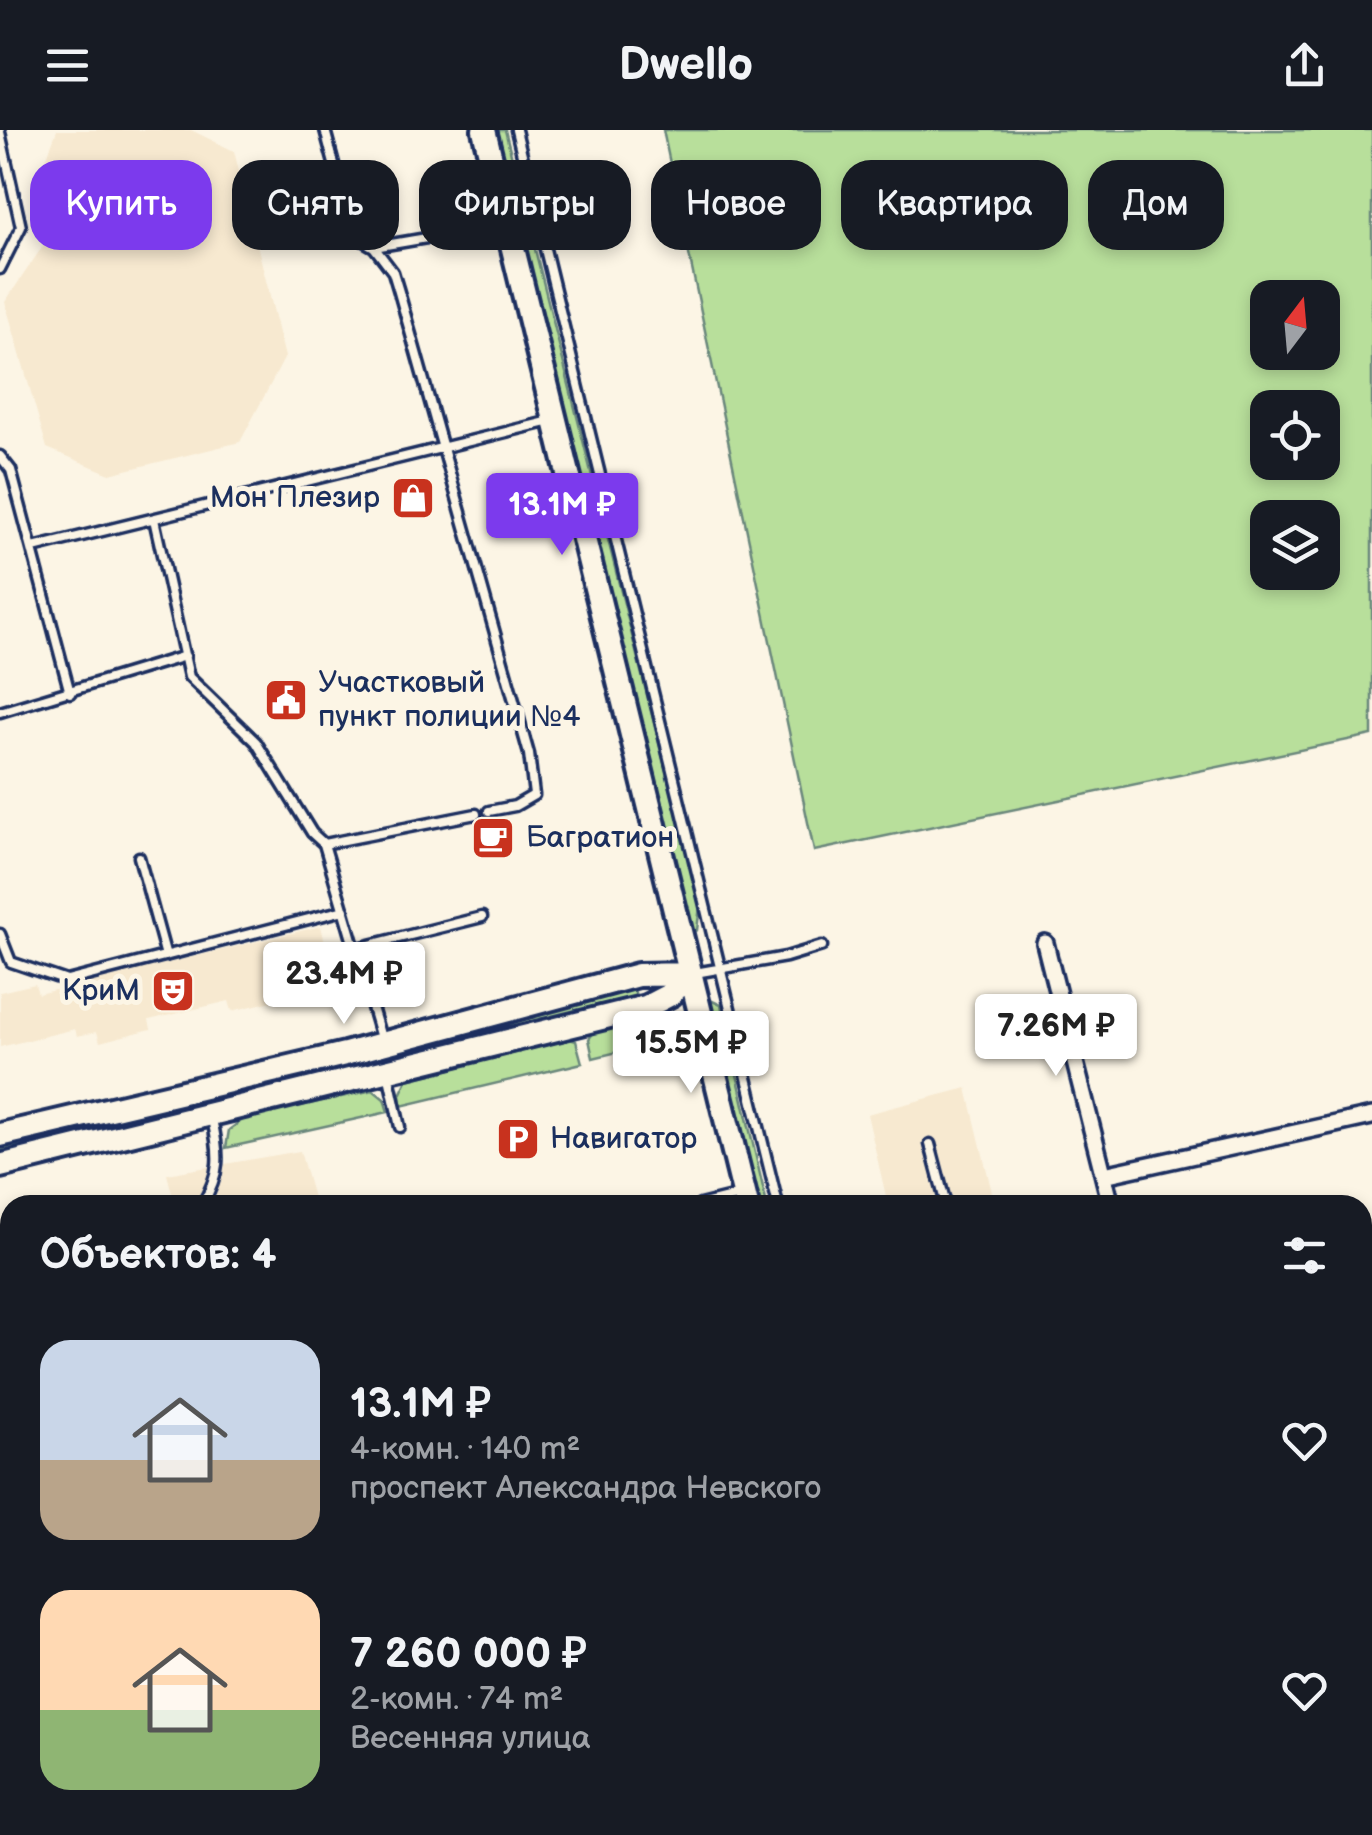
<!DOCTYPE html>
<html lang="ru">
<head>
<meta charset="utf-8">
<style>
  :root { --surface:#171b24; --page:#242831; --text:#f1f3f6; --muted:#9ea1a6; --accent:#7c3aed }
  body { margin:0; font-family:"Balsamiq Sans",sans-serif; background:var(--page); color:var(--text); height:100vh; display:flex; flex-direction:column; font-size:38px; white-space:nowrap }
  * { box-sizing:border-box; margin:0 }
  p { font-size:32px; color:var(--muted) }
  .icon { flex:none; width:55px; height:55px; fill:none; stroke:currentColor; stroke-width:2; stroke-linecap:round; stroke-linejoin:round }
  .map { position:relative; flex:1; overflow:hidden }
  .details { position:absolute; left:0px; top:1065px; width:1372px; height:640px; display:flex; flex-direction:column; background:var(--surface); border-radius:30px 30px 0 0; box-shadow:0 5px 15px #0003 }
  .details>* { flex:none }
  .top-card { position:absolute; left:30px; top:30px; width:1312px; height:90px; display:flex; gap:20px }
  .needle { width:65px; rotate:16deg }
  .buttons { position:absolute; left:1250px; top:150px; display:grid; gap:20px }
  .buttons a { display:grid; place-items:center; width:90px; height:90px; border-radius:20px; background:var(--surface); box-shadow:0 5px 15px #0003; font-size:50px }
  .price { position:absolute; translate:-50% -85px; padding:0 22px; border-radius:10px; background:#fff; color:#222; font-size:32px; line-height:65px; filter:drop-shadow(0 2px 5px #0008) }
  .price::after { content:''; position:absolute; left:50%; top:60px; width:30px; height:22px; margin-left:-15px; background:inherit; clip-path:polygon(0 0,100% 0,50% 100%) }
  .price.active { background:var(--accent); color:#fff }
  ul { padding:0; list-style:none }
  li { display:flex; align-items:center; gap:30px; height:250px; padding:0 40px }
  li span { display:grid; place-items:center; flex:none; width:280px; height:200px; border-radius:30px; color:#555 }
  li>.icon { margin-inline-start:auto }
  span .icon { width:120px; height:120px; fill:#fffc; stroke-width:1 }
  li b { font-size:42px }
  h2 { display:flex; justify-content:space-between; align-items:center; height:120px; padding:0 40px; font-size:42px }
  .chip { padding:0 35px; border-radius:30px; background:var(--surface); box-shadow:0 5px 15px #0003; font-size:35px; line-height:90px }
  .chip.active { background:var(--accent); color:#fff }
  header { display:flex; justify-content:space-between; align-items:center; height:130px; padding:0 40px; background:var(--surface); font-size:45px; font-weight:700 }
  .map>svg:first-child { display:block }
</style>
</head>
<body>
<header><svg class="icon" aria-label="menu" viewBox="0 0 24 24"><path d="M4 6h16M4 12h16M4 18h16"/></svg>Dwello<svg class="icon" aria-label="share" viewBox="0 0 24 24"><path d="M12 15V3M7 8l5-5 5 5M5 13v7h14v-7"/></svg></header>
<div class="map">
<svg width="1372" height="1705" viewBox="0 0 1372 1705">
  <rect width="100%" height="100%" fill="#fcf5e5"/>
  <filter id="ink" filterUnits="userSpaceOnUse"><feTurbulence type="fractalNoise" baseFrequency=".01" numOctaves="2"/><feDisplacementMap in="SourceGraphic" scale="20" xChannelSelector="R" yChannelSelector="G"/><feConvolveMatrix kernelMatrix="1 2 1 2 8 2 1 2 1" color-interpolation-filters="sRGB"/></filter>
  <g filter="url(#ink)">
    <path fill="#f7e9d0" d="M57,0H191L234,21L285,227L240,312L110,344L47,318L5,172L49,107L36,56Z
      M321,796L332,841L285,852L288,867L232,881L229,871L149,890L151,899L100,912L97,902L77,906L75,899L0,917V862L35,854L38,864Z
      M967,958L995,1075H888L867,984Z
      M300,1021L315,1075H175L167,1044Z
      M1372,1306V1705H1037L1035,1695H1362V1309Z
      M10,1442V1695H94L99,1705H0V1451Z
      M533,1695H617L577,1705H535Z"/>
    <path fill="#b8df9b" stroke="#6a877c" stroke-width="2.5" fill-rule="evenodd" d="M494,0H505L700,776L697,800L691,802Z
      M663,0H1372V605L814,721ZM1268,168H1322V222H1268ZM1268,278H1322V332H1268ZM1268,388H1322V442H1268Z
      M633,858L637,868L269,959L268,951Z
      M708,869L721,875L767,1075H755Z
      M643,890L646,915L593,928L589,909L593,903Z
      M570,909L576,911L582,933L401,976L400,965L407,950Z
      M373,960L384,969L388,982L226,1018L229,1000L245,988Z
      M140,981L143,990L0,1025V1014Z
      M667,1695H852L855,1705H626Z"/>
    <g fill="none" stroke-linecap="round" stroke-linejoin="round">
      <g stroke="#1b2f5e" stroke-width="15">
        <path id="service" d="M325,0L353,105L374,117L393,142L399,162L529,624L534,665L515,676L489,681
          M516,0L778,1075
          M0,2L21,97L0,139
          M374,117L503,95
          M0,326L11,340L70,563
          M154,389L189,547L256,612L312,703L324,714L381,908
          M33,418L551,291
          M0,582L185,526
          M324,714L476,684
          M139,727L166,826
          M0,804L11,832L67,851L344,780
          M358,818L482,787
          M695,843L786,827L822,816
          M388,943L400,997
          M930,1014L946,1075
          M202,1075C221,1043 220,1025 212,989
          M700,1075L740,1065
          M1362,1401L1372,1441
          M1362,1474L1372,1471
          M1362,1533L1372,1531
          M1362,1594L1372,1592
          M1362,1653L1372,1651
          M107,1695L115,1705
          M363,1695L372,1705
          M938,1695L941,1705
          M1081,1695L1084,1705
          M1127,1695L1129,1705
          M214,1705L225,1695
          M1143,1705L1185,1695"/>
      </g>
      <g stroke="#1b2f5e" stroke-width="22">
        <path id="minor" d="M1045,813L1111,1075
          M1104,1045L1372,986
          M0,1203L10,1215
          M1362,1219L1372,1217
          M0,1335L10,1326
          M434,1695L442,1705"/>
      </g>
      <g stroke="#1b2f5e" stroke-width="30">
        <path id="secondary" d="M484,0L747,1075
          M0,1005L345,924L638,845L690,844
          M0,1036L646,877L671,864L690,844
          M901,1695L903,1705"/>
      </g>
      <use href="#service" stroke="#fcf5e5" stroke-width="8"/>
      <use href="#minor" stroke="#fcf5e5" stroke-width="15"/>
      <use href="#secondary" stroke="#fcf5e5" stroke-width="22"/>
    </g>
  </g>
  <defs>
    <g id="shop-square" transform="scale(2.25)"><rect x="-9" y="-9" width="18" height="18" rx="4" fill="#c8321e" stroke="#fcf5e5"/><path d="M-5-2.5h2.3a2.7 3.5 0 0 1 5.4 0H5L5.5 6h-11ZM-1.5-2.5h3a1.5 2.3 0 0 0-3 0Z" fill="#fff"/></g>
    <g id="civic-square" transform="scale(2.25)"><rect x="-9" y="-9" width="18" height="18" rx="4" fill="#c8321e" stroke="#fcf5e5"/><path d="M-.6-6.5H3V-4.5H.6V-3L4-1V1h2V6H-6V1h2V-1L-.6-3ZM-1.2 2.5V6h2.4V2.5Z" fill="#fff"/></g>
    <g id="cafe-square" transform="scale(2.25)"><rect x="-9" y="-9" width="18" height="18" rx="4" fill="#c8321e" stroke="#fcf5e5"/><path d="M-5.5-4.5H6V0H3Q3 3.5 0 3.5H-2.5Q-5.5 3.5-5.5 0ZM3-3.2v2h1.7v-2ZM-6 4.5H4V6H-6Z" fill="#fff"/></g>
    <g id="theatre-square" transform="scale(2.25)"><rect x="-9" y="-9" width="18" height="18" rx="4" fill="#c8321e" stroke="#fcf5e5"/><path d="M-5-5.5Q0-4 5-5.5V0Q5 5 0 6Q-5 5-5 0ZM-3.3-2.5H-1v1.5H-3.3ZM1-2.5H3.3v1.5H1ZM-2.8 1Q0 5.5 2.8 1Z" fill="#fff"/></g>
    <g id="parking-square" transform="scale(2.25)"><rect x="-9" y="-9" width="18" height="18" rx="4" fill="#c8321e" stroke="#fcf5e5"/><path d="M-3.5-5.5H1a3.5 3.5 0 0 1 0 7H-1V5.5H-3.5ZM-1-3.4V-.6H.8a1.4 1.4 0 0 0 0-2.8Z" fill="#fff"/></g>
  </defs>
  <g fill-rule="evenodd">
    <use href="#shop-square" x="413" y="368"/>
    <use href="#civic-square" x="286" y="570"/>
    <use href="#cafe-square" x="493" y="708"/>
    <use href="#theatre-square" x="173" y="861"/>
    <use href="#parking-square" x="518" y="1009"/>
  </g>
  <g text-anchor="middle" dominant-baseline="central" stroke-width="10" stroke-linejoin="round" paint-order="stroke">
    <g font-size="30" fill="#1b2f5e" stroke="#fcf5e5" text-anchor="start">
      <text x="380" y="368" text-anchor="end">Мон Плезир</text>
      <text x="318" y="553">Участковый<tspan x="318" dy="34">пункт полиции №4</tspan></text>
      <text x="526" y="708">Багратион</text>
      <text x="140" y="861" text-anchor="end">КриМ</text>
      <text x="550" y="1009">Навигатор</text>
    </g>
  </g>
</svg>
<div class="buttons">
<a><svg class="needle" viewBox="-14 -14 28 28"><path d="M0-13l5 13h-10z" fill="#e53935"/><path d="M0 13l5-13h-10z" fill="#9ea1a6"/></svg></a>
<a><svg class="icon" aria-label="locate" viewBox="0 0 24 24"><circle cx="12" cy="12" r="6"/><path d="M12 2v4M12 18v4M2 12h4M18 12h4"/></svg></a>
<a><svg class="icon" aria-label="layers" viewBox="0 0 24 24"><path d="M12 4l9 5-9 5-9-5zM3 14l9 5 9-5"/></svg></a>
</div>
<b class="price active" style="left:562px;top:428px">13.1M ₽</b>
<b class="price" style="left:344px;top:897px">23.4M ₽</b>
<b class="price" style="left:1056px;top:949px">7.26M ₽</b>
<b class="price" style="left:691px;top:966px">15.5M ₽</b>
<div class="top-card">
<a class="chip active">Купить</a>
<a class="chip">Снять</a>
<a class="chip">Фильтры</a>
<a class="chip">Новое</a>
<a class="chip">Квартира</a>
<a class="chip">Дом</a>
</div>
<section class="details">
<h2>Объектов: 4<svg class="icon" aria-label="filters" viewBox="0 0 24 24"><path d="M4 7h16M4 17h16"/><circle cx="9" cy="7" r="2"/><circle cx="15" cy="17" r="2"/></svg></h2>
<ul>
<li><span style="background:linear-gradient(#c9d6e8 60%,#b9a48a 0)"><svg class="icon" aria-label="home" viewBox="0 0 24 24"><path d="M3 11l9-7 9 7M6 9v11h12V9"/></svg></span><div><b>13.1M ₽</b><p>4-комн. · 140 m²</p><p>проспект Александра Невского</p></div><svg class="icon" aria-label="heart" viewBox="0 0 24 24"><path d="M12 20l-8-8c-3-5 5-10 8-4 3-6 11-1 8 4z"/></svg></li>
<li><span style="background:linear-gradient(#ffd9b3 60%,#8fb573 0)"><svg class="icon" aria-label="home" viewBox="0 0 24 24"><path d="M3 11l9-7 9 7M6 9v11h12V9"/></svg></span><div><b>7 260 000 ₽</b><p>2-комн. · 74 m²</p><p>Весенняя улица</p></div><svg class="icon" aria-label="heart" viewBox="0 0 24 24"><path d="M12 20l-8-8c-3-5 5-10 8-4 3-6 11-1 8 4z"/></svg></li>
</ul>
</section>
</div>
</body>
</html>
